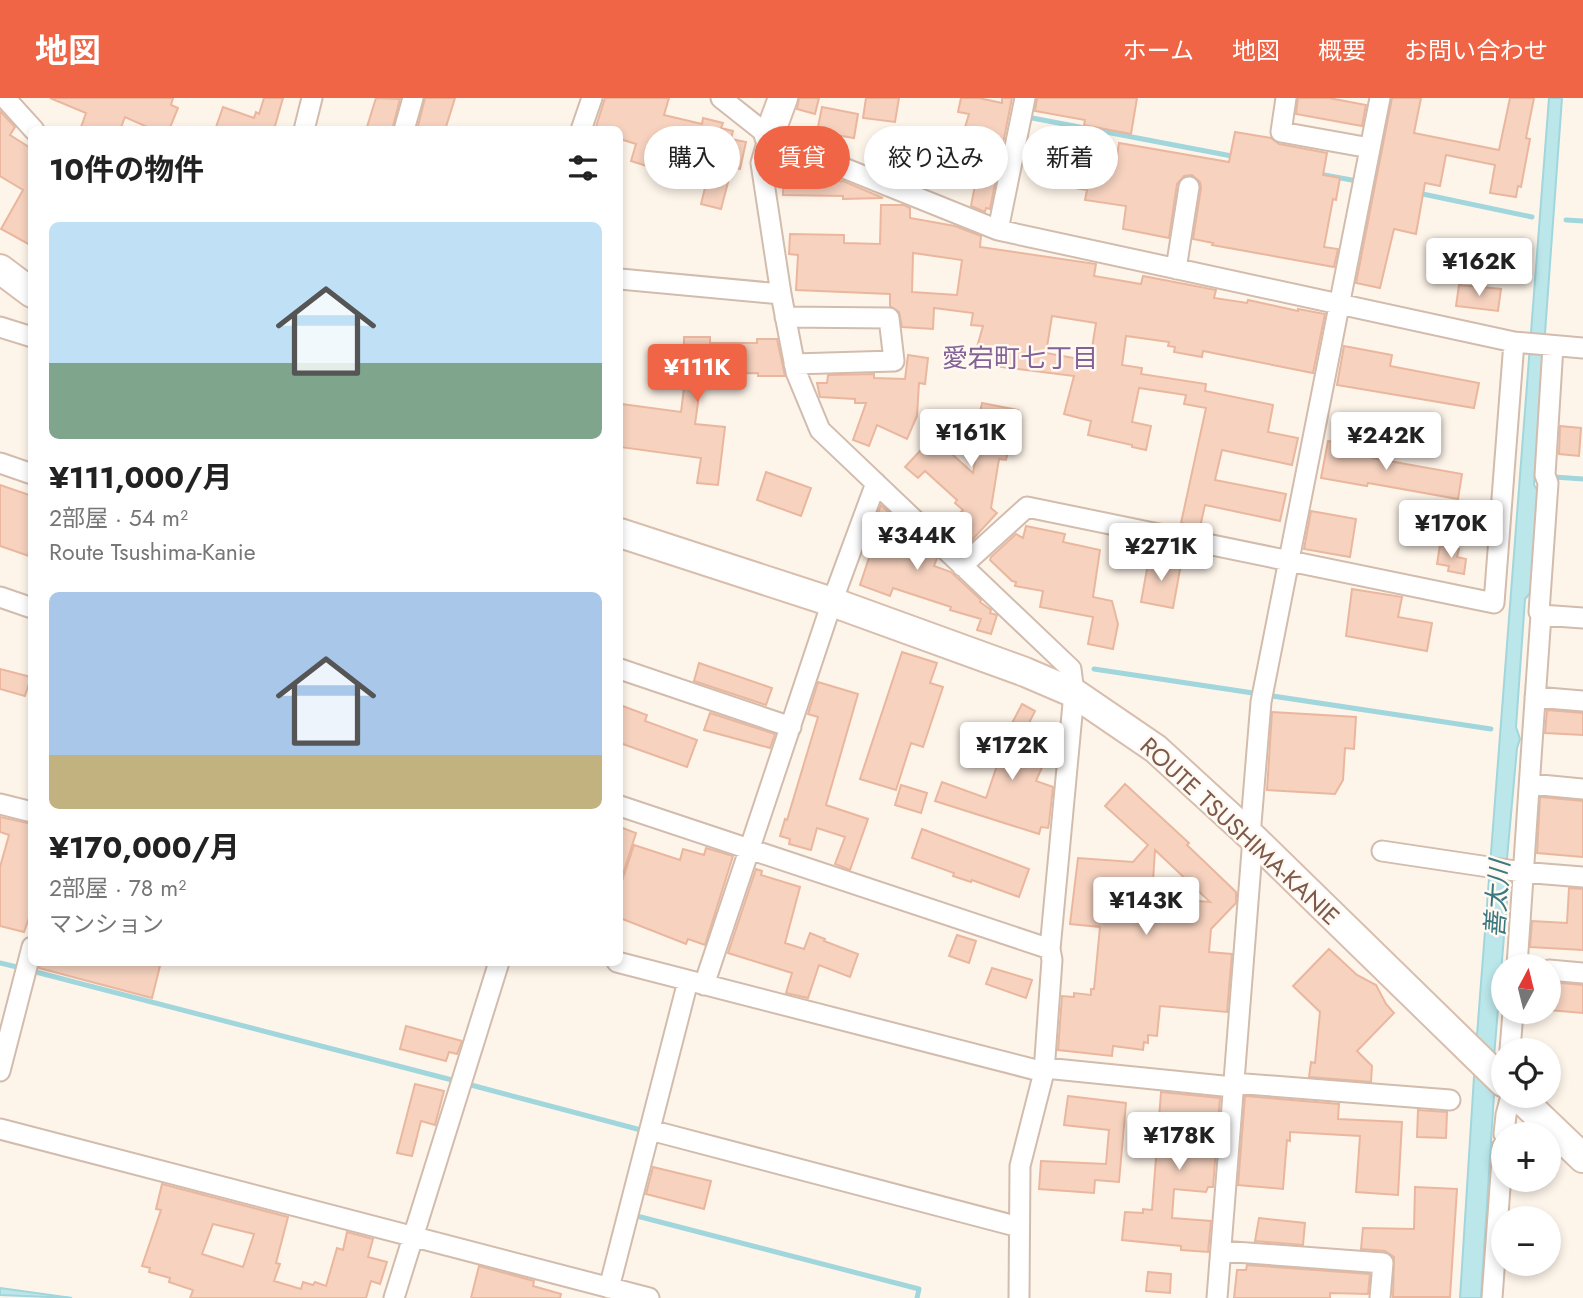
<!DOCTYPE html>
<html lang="ja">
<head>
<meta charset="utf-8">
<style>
  :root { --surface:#fff; --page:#f2f2f2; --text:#222; --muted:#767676; --accent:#f06546 }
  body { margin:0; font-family:Jost,"Noto Sans JP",sans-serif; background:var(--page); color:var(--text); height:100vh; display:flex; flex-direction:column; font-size:26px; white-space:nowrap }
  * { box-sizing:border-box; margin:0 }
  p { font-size:23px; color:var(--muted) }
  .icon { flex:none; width:38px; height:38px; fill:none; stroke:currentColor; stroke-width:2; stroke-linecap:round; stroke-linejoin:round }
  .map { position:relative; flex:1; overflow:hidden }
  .drawer { position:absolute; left:28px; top:28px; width:595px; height:840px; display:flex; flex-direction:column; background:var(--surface); border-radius:10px; box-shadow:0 4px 10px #0003 }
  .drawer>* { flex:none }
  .guide { position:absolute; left:644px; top:28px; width:665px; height:63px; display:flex; gap:14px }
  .needle { width:46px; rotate:7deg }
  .fabs { position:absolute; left:1491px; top:856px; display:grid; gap:14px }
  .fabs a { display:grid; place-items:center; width:70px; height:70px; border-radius:50%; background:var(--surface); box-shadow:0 4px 10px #0003; font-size:35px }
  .price { position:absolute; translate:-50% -60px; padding:0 16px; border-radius:7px; background:#fff; color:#222; font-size:23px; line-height:46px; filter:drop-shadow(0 2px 4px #0008) }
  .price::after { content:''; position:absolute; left:50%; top:42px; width:21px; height:16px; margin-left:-10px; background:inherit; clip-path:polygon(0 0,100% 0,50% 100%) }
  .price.active { background:var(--accent); color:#fff }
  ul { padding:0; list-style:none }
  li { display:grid; align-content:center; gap:14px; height:371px; padding:0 21px }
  li span { display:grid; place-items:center; height:217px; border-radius:10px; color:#555 }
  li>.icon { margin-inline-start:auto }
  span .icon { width:126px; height:126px; fill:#fffc; stroke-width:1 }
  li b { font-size:30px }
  h2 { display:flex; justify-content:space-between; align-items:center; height:84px; padding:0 21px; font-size:30px }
  .chip { padding:0 24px; border-radius:32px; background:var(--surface); box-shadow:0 4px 10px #0003; font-size:24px; line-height:63px }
  .chip.active { background:var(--accent); color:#fff }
  header { display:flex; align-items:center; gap:42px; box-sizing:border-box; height:98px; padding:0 35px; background:var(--accent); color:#fff }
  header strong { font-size:33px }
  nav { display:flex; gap:38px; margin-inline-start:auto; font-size:24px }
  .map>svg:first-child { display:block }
</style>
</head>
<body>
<header>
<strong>地図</strong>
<nav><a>ホーム</a><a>地図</a><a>概要</a><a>お問い合わせ</a></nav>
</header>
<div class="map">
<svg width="1583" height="1200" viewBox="0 0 1583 1200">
  <rect width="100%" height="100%" fill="#fef5ea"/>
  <path fill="#bbe6ea" stroke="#a1d6dd" stroke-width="2" d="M1549,0H1562L1534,387L1539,394L1531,494L1525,501L1516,629L1520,641L1517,650L1506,772L1509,778L1494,959L1495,981L1481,1200H1460L1475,963Z
    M0,1190L72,1200L0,1197Z"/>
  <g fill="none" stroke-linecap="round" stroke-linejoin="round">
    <path stroke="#a1d6dd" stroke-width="5" d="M1027,19L1237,59
      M1319,76L1357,83
      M1418,95L1532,119
      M1566,122L1583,123
      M1554,379L1583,381
      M1094,571L1491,631
      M0,865L21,870
      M32,873L456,983
      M471,987L641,1032L640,1035
      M633,1117L919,1191L917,1200"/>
  </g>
  <path fill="#f6d2bf" stroke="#eab79e" stroke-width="2" fill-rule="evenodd" d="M50,0H173L171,7L178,10L169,32H154L125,19L120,32H80L86,15Z
    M264,0H283L275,28L280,32H215L223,9L254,20L256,14L259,16Z
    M376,0L400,1L392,32H366Z
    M425,0H455L445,32H417Z
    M605,0H669L664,17L702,26L703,20L723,25L721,30L733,33L731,41L746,44L740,71L732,69L721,111L701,106L713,58L677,50L675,56L655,51L650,69L631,63L636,46L620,41V32H595Z
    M799,0H819L815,16L797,11Z
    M866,0H899L895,24L863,20Z
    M961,0H979L1002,5V0H1012L990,111L986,110L985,114L971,108L975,87L954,84L959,49L969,16L958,14Z
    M1037,0H1137L1131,36L1084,27L1085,22L1035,13Z
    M1298,0H1329L1366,7L1362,28L1296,16Z
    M1392,0H1421L1414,35L1499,52L1510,0H1534L1526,40L1530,41L1521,89L1518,88L1516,99L1490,95L1495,67L1446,57L1440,88L1425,85L1416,136L1394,131L1380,190L1356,185Z
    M822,9L858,16L854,40L817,34Z
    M0,13L15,29L10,37L32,51V148L1,131L23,92L0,78Z
    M1235,34L1271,40L1279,46L1327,55L1323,77L1340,80L1336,102L1333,101L1324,149L1338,151L1334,169L1212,147L1213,145L1193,141L1201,90L1200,84L1192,77L1184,78L1177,86L1169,140L1123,131L1126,108L1085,102L1087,92L1074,90L1078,67L1115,72L1119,45L1229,64Z
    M784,68H802V72H816L829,77V84L843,83L883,100L843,101V98L783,97Z
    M881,107H904L910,110V120L955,128L981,138L980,149L1096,166L1094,178L1141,186L1143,178L1216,192L1214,200L1247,205L1248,202L1298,213V211L1325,216L1313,275L1203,253L1202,259L1174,254L1175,249L1168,248L1169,244L1126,238L1122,267L1142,270L1141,276L1206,286L1205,293L1273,307L1268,334L1298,340L1292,367L1222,352L1215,382L1286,396L1280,423L1205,407L1200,429L1181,425L1206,310L1184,306L1186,297L1139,290L1132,324L1151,328L1146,352L1132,349V347L1088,337L1091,323L1064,316L1074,278L1001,269L1002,264L975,256L983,228L971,227L973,215L934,210L933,231L902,229L899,214L890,208V196L796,192L798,157L789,156L790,136L844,137V145L880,146ZM913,155L962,162L957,197L912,194ZM1052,218L1096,225L1090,263L1046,255Z
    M1459,187L1501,191L1498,213L1456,208Z
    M684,239H710V245H757V241H777L785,278H758V275L702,276L695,326L725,329L718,387L697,385L701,360L620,349L621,306L681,314L684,290Z
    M1344,248L1392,257L1390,268L1479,285L1474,310L1337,287Z
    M908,257L928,260L925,286L919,285L917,318L907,341L877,327L869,348L853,342L866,305H855V301L820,299L817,285H827L828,277L874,276V280L905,281Z
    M982,305L1018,312L1006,362L999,361L991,410L997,415L971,443L951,424L963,412L955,405L957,402L925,373L918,380L905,369L933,339L973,375L981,329L977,328Z
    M1560,328L1581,330L1579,358L1559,356Z
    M1328,343L1374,351L1372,360L1462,376L1458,401L1368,385L1367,388L1321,380Z
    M766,374L811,390L801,418L757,402Z
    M0,387L32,398V459L0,448Z
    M881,407L899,424L896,432L913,437V443L923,447L937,460L934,468L951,474L981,502L980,504L991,512L990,515L997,517L991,536L977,532L981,521L950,512L951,509L893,490L890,498L860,487L873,448L867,446Z
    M1311,413L1356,421L1350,459L1304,451Z
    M1026,428L1065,436L1063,444L1100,452L1093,499L1112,503L1118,526L1113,551L1088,546L1093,519L1040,509L1043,493L1015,488L1016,484L1012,483L990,462L991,459L1016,436L1023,440Z
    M1440,447L1459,451L1457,459L1466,461L1464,476L1448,473L1449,468L1437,466Z
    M1149,460L1181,466L1173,510L1141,504Z
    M1352,491L1402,499L1398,519L1432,525L1427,553L1346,538Z
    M902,554L937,565L930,585L943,589L923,649L911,645L896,692L860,681Z
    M699,565L772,590L766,607L694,583Z
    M0,571L31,579L25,598L0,591Z
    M818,584L858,596L826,707L868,721L850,772L835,766L845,739L817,730L811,752L789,746L790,741L780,738L785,721L787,722L818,619L808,616Z
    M1022,606L1035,613L1026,631L1052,646L1036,683L1053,689L1049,725L1048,730L1041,729L1039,736L935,703L942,684L986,700L1010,629Z
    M620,607L647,617L645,623L697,642L687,669L620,645Z
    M1547,612L1583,615V637L1545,635Z
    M1272,614L1356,619L1354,651L1345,650L1343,682L1335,696L1267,692Z
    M710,615L775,636L770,650L704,632Z
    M1125,686L1189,745L1187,747L1236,794V805L1211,831L1209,854L1232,856L1227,914L1160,908L1157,938L1148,937V945L1144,944L1143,952L1113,948L1112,958L1058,952L1062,898L1074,899V895L1091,897V891H1094L1100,829L1070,826L1078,760L1133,764L1148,747L1105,708ZM1155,752L1210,804L1152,799Z
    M901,687L927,695L921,715L895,707Z
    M1540,699L1583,703V759L1537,755Z
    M0,719L32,726V811L24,834L0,828V769L9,737L0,734Z
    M620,729L636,735L623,776L620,775Z
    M922,731L1029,771L1019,799L972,782L971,784L953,778L954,775L912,760Z
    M634,747L680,762L683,751L704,757L706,750L733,758L705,847L688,841L686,846L620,820V789Z
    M756,771L762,773L761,777L800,789L785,845L804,851L810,835L825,841L824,843L858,856L850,879L819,867L808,900L786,895L792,875L728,855Z
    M1569,790L1583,791V852L1530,849L1532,823L1567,825Z
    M957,837L976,843L969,865L949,858Z
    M1329,851L1357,877L1376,887L1386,906L1394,915L1357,953L1372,968L1371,984L1309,979L1311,964L1315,965L1320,914L1293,888Z
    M41,864H146L160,868L152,900L39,870Z
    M992,870L1032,882L1026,900L986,886Z
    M1549,884L1583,887V915L1549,912Z
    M406,928L462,943L457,956L449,954L446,963L400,951Z
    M415,986L444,993L435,1027L421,1023L412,1058L397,1055Z
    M1161,994L1220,1000L1213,1089H1208L1206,1094L1174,1091L1172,1120L1211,1123L1208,1154L1181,1152V1148L1122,1142L1125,1114L1143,1115V1111L1152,1112Z
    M1068,998L1126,1005L1119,1084L1095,1082L1094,1095L1039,1091L1041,1063L1106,1066L1109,1032L1064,1027Z
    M1245,998L1339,1006L1338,1021L1402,1024L1398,1097L1356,1094L1360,1038L1290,1034V1043L1287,1042L1283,1091L1238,1087Z
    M1418,1012L1447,1014L1446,1040L1417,1039Z
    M653,1069L711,1083L704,1111L646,1096Z
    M162,1086L288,1119L276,1165L280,1166L274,1183L301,1191L303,1184L313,1187L315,1184L326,1188L337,1150L343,1152L347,1134L373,1141L368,1159L387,1164L380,1186L371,1183L366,1200H190L193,1192L169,1184L170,1180L149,1174L150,1170L142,1168L161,1112L156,1111ZM213,1126L254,1136L243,1169L202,1156Z
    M1415,1089L1457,1091L1450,1199H1393L1394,1159L1385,1153L1361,1151L1363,1130L1414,1131Z
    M1259,1120L1305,1125L1303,1147L1255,1143Z
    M1247,1167L1370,1176L1368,1196L1330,1195V1200H1234L1237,1172H1246Z
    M479,1168L534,1183L533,1188L561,1196L560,1200H471Z
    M1148,1174L1171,1176L1170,1195L1146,1193Z"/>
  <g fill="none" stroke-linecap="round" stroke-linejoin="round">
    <g stroke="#d2bcad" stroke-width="23">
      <path id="street" d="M5,0L34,32
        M721,0L769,38L799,52L998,132L1514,244L1583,250
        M1286,0L1281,34L1370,50
        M304,32L312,0
        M404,32L413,0
        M581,32L592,0
        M769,38L761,65L781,196L796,274L820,332L1071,571L1074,595L1050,851L1052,862L1044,974L1020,1068L1019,1200
        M998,132L1025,0
        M1176,171L1189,89
        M620,181L781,196
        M785,219L889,220L894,263L794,266
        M0,229L32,239
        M0,365L32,376
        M962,468L1027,409L1494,505L1514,244
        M0,499L32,510
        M1541,517L1583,520
        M620,571L791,629
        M1535,599L1583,603
        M1530,686L1583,691
        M0,706L32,714
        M620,708L1050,851
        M1250,738L1261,604L1380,0
        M1382,753L1522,774L1583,779
        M617,864L1044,974
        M1517,868C1524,751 1533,634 1541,517L1539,514L1548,385L1545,377L1553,248
        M1549,872L1583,875
        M704,887L832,504L876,385
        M1510,952L1513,914
        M1045,970L1233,989
        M0,973L32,849
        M1233,985L1450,1002
        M0,1031L649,1200
        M650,1032L1019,1129
        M1504,1036L1506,1017L1511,998
        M1221,1153L1383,1165L1380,1200
        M609,1190L688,883
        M394,1200L499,864
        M1217,1200L1253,740
        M1492,1200L1503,1048"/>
    </g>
    <g stroke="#d8bead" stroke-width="32">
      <path id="secondary" d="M769,38L783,0
        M0,171L32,195
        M620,435L832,504L1025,574L1074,595L1156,651L1253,740L1503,984
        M1518,998L1583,1060"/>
    </g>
    <use href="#street" stroke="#fff" stroke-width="19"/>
    <use href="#secondary" stroke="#fff" stroke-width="28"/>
  </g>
  <g text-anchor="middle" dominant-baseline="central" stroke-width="5" stroke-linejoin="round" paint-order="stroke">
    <g font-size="24" fill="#7c594a" stroke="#fff9f2">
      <text transform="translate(1240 733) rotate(43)">ROUTE TSUSHIMA-KANIE</text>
    </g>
    <g font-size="26" fill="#836298" stroke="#fff9f2">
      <text x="1020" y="260">愛宕町七丁目</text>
    </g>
    <g font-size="26" font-style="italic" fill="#3b7982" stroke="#fff9f2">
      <text transform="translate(1497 801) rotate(-86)">善太川</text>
    </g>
  </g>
</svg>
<div class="fabs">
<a><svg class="needle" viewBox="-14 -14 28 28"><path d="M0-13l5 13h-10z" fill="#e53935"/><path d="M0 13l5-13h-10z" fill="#767676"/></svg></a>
<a><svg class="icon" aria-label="locate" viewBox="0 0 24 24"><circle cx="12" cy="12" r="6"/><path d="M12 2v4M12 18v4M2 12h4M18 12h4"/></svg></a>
<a>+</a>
<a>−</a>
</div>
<b class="price" style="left:1479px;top:200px">¥162K</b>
<b class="price active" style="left:697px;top:306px">¥111K</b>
<b class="price" style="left:971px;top:371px">¥161K</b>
<b class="price" style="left:1386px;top:374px">¥242K</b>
<b class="price" style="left:1451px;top:462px">¥170K</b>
<b class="price" style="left:917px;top:474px">¥344K</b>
<b class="price" style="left:1161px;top:485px">¥271K</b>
<b class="price" style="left:1012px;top:684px">¥172K</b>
<b class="price" style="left:1146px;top:839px">¥143K</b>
<b class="price" style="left:1179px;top:1074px">¥178K</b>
<div class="guide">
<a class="chip">購入</a>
<a class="chip active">賃貸</a>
<a class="chip">絞り込み</a>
<a class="chip">新着</a>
</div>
<section class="drawer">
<h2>10件の物件<svg class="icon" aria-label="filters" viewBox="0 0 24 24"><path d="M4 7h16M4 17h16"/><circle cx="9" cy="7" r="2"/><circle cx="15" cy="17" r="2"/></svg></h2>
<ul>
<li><span style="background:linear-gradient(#bfe0f5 65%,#7fa58c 0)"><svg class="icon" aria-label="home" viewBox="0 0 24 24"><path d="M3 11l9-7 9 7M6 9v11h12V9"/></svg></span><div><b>¥111,000/月</b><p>2部屋 · 54 m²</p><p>Route Tsushima-Kanie</p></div></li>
<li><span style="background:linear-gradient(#a9c7e8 75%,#c2b280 0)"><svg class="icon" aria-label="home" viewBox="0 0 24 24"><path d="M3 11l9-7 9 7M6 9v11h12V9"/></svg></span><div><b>¥170,000/月</b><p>2部屋 · 78 m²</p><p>マンション</p></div></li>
</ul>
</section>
</div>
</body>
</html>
